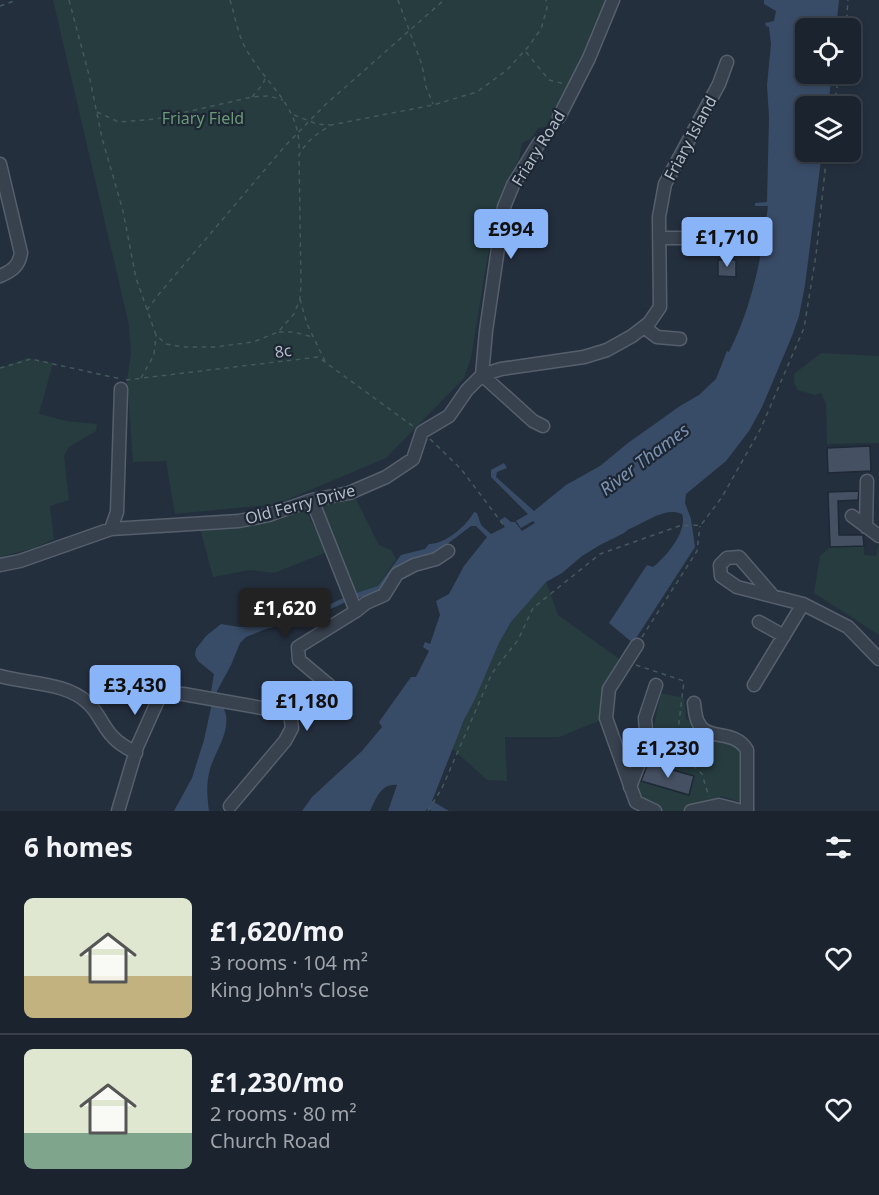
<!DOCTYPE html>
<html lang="en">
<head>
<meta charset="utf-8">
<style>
  :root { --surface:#1b232e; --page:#282f3a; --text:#f1f3f6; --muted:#a0a4aa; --line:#39404a; --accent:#8ab4f8 }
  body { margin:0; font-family:"Noto Sans",sans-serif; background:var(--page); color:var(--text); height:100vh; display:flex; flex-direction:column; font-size:22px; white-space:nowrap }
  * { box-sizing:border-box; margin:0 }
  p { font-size:20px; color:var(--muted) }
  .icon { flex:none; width:33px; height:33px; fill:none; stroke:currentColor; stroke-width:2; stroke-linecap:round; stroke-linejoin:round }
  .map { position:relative; height:811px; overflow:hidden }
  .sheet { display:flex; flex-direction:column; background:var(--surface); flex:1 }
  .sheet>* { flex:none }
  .controls { position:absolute; left:795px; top:18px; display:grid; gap:12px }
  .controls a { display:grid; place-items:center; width:66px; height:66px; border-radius:9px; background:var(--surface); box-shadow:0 3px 9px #0003,0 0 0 2px var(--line); font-size:30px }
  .price { position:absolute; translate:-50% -51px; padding:0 14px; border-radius:6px; background:var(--accent); color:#111; font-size:20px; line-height:39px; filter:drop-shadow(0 2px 3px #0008) }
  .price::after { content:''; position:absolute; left:50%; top:36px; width:18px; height:14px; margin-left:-9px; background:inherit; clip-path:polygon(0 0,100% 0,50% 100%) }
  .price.on { background:#222; color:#fff }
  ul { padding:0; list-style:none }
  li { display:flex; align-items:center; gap:18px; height:150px; padding:0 24px }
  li+li { border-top:2px solid var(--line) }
  li span { display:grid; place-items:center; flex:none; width:168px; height:120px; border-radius:9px; color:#555 }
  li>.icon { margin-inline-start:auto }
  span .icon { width:72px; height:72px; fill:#fffc; stroke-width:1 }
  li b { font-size:26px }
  h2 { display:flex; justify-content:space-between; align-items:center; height:72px; padding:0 24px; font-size:26px }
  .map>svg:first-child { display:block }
</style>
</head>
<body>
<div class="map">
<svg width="879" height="811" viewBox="0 0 879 811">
  <rect width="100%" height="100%" fill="#242f3e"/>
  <path fill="#263c3f" d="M53,0H607L584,58L546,127L538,128L531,139L522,143L519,159L505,184L487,260L471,358L464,378L386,458L277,504L175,514L166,461L133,462L127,380L131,353L129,325Z
    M821,353L879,356V443L827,444L826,404L821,393L815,395L798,390L794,383V374Z
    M27,358L53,363L39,414L66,421L97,424L96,431L69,447L64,456L69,500L50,506L54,539L34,548L0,557V368Z
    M351,489L379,545L391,550L396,559L377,587L353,594L315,503Z
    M305,509L327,552L274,573L250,570L213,577L200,528L254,525L279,520Z
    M879,543V635L814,593L820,556L830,547L864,546V555L876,556Z
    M546,581L558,615L625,663L609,689L606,718L559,737H505L507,781L487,780L452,748L499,643L511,622Z
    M661,693L684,698L686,719L695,726L742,746L743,803L721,796L703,811H651L632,785L640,783L639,772L648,752Z"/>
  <path fill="#394c67" d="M764,0H839L836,28H806V74H832L828,106H806V152H822L805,285L799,316L792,336L762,407L749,431L726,461L686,494L685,503L691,519L695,547L633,643L609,623L647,565L653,567C666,557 688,531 682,514C665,506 645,523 629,529L624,533L600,545L582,556L562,573L546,582L511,622L499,643L475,699L464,720L432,801L449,811H432L427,809L426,811H388L397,785C381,783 376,799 370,811H302L312,797L362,751L382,727L379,722L411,677H416L429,651L423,647L425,642L430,644L440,615L436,601L449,594L464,566L487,537L476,526H471L438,551L404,562L398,568L382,591L374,595L352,599L316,616L266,629L246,637L240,643L231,665L216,693C218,700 224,707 226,715C229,734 215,752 210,769C206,783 207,797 209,811H174L192,778L204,740L212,703L211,692L214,674L198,661L195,655L196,649L206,636L221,624L239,627L255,626L315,611L350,595L378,586L401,555L425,549L429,544C446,544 466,526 474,512L477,513L481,525L491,534L505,527L500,520L505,517L511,522H515L522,531L535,523L533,521L521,528L516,521L528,514L491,477V470L504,463L507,468L497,472L496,477L534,511L566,485L600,466L628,443L680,406L699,395L716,379L727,351L729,352C752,306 762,257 768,206H755V203L767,202L769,117L767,85L771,44L769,27L766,26L765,23L774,21L776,11L764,4Z"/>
  <path fill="#455162" stroke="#1f2835" stroke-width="1.5" d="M718,260H736V277L718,276Z
    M870,446L871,471L828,473L827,448Z
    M859,491L858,500L838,501L839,535H863L864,546L830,547L828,492Z
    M648,763L694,776L689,795L641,781Z"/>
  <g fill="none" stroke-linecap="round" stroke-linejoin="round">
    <g stroke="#565f6c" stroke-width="15">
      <path id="minor" d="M559,117L589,58L613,0
        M0,164L21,253C19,266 12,271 0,276
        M659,238H719
        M644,327L657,337L680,339
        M482,375L486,331L504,207L513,185L539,143
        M482,375L533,421L543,426
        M312,500L356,611L366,603L384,595L397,574L414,565L436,559L448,551
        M852,516L879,536
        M866,527L867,481
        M111,529L117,512L121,389
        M0,565L20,561L111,529L239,521L269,515L312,500L349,493L386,477L413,459L422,432L449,416L467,390L482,375L501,369L584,357L607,350L632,336L649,323L660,307L659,217L665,184L719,84L727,62
        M773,596L739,557L727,558L720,565L721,576L737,587L803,604L848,627L879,659
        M759,622L784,636
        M637,645L609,689L606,718L636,802L655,811
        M0,676C28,684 66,682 88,703C99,713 103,727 113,737C119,744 127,748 136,753
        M754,685L803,604
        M330,686L299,660L298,647L356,611
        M694,703C695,709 695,717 698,722C706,742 734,728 747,750V811
        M630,787L647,743L645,718L656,685
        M118,811L137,747L159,698L167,694H183L279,711L290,714L292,728L285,741L230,806
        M691,811L719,805L742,811"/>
    </g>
    <path stroke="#44595c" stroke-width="1.5" stroke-dasharray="4.5 4.5" stroke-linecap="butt" d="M69,0L89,75L102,138L123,211L136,278L156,335L166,344L184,347H215L253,342L278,332L294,314L300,299L301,285L299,155C306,141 318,133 331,125L433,105L477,92L507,70L528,47L541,29L547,8L546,0
      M230,0C235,16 238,35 246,49C266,85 301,106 299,151
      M398,0L422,65L426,87L433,104
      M0,6L17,0
      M846,28L848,0
      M526,52L549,80L565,84
      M252,97L263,84L266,76
      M834,106L839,74
      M97,112L119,122L156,119L252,97L269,96L283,100
      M294,115L317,124L330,125
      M546,136L554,125
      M300,299L307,324L325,361
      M147,310L159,294L285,146L325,105L444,0
      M279,332H293L313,337
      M0,368L31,359L121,379
      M141,378L154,355L156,335
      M126,380L318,357L414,427
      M430,439L461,469L505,527
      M642,637L697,551L700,526
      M636,665L684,681L674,763L692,764L702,774L709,797
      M428,811L442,788L492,673L518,640L533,608L600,554L679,526L701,525L722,497L761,428L804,328L816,255L827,152"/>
    <use href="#minor" stroke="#38414e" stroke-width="12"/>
  </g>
  <g text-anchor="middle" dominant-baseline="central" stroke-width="4.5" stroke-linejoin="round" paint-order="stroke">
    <g font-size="16" fill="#6b9a76" stroke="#1d2633">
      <text x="203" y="118">Friary Field</text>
    </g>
    <g font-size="16" fill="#b4bcc9" stroke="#1d2633">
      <text transform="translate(690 138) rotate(-62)">Friary Island</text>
      <text transform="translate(538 148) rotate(-58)">Friary Road</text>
      <text transform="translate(283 351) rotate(-8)">8c</text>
      <text transform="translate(300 504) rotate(-15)">Old Ferry Drive</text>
    </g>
    <g font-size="18" font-style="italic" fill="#7c92b1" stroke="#1d2633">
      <text transform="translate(644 459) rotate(-37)">River Thames</text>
    </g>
  </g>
</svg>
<div class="controls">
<a><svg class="icon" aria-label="locate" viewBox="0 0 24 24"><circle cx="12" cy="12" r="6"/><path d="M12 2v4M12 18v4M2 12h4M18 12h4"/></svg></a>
<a><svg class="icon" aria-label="layers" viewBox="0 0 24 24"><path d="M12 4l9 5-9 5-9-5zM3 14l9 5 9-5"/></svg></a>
</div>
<b class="price" style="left:511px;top:260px">£994</b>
<b class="price" style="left:727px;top:268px">£1,710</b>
<b class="price on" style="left:285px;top:639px">£1,620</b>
<b class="price" style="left:135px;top:716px">£3,430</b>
<b class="price" style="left:307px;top:732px">£1,180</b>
<b class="price" style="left:668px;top:779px">£1,230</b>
</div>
<section class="sheet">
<h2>6 homes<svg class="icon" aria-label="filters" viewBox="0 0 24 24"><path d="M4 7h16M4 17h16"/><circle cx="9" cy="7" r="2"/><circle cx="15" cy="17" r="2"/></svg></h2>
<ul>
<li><span style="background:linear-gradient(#dfe7d0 65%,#c2b280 0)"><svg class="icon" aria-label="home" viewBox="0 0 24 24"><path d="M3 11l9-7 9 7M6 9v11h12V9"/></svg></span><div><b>£1,620/mo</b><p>3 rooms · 104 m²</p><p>King John's Close</p></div><svg class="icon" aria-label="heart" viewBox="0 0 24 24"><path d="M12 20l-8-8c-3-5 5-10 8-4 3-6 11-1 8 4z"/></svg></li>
<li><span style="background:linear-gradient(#dfe7d0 70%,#7fa58c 0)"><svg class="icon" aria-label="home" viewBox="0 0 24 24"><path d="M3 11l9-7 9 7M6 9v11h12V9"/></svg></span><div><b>£1,230/mo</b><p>2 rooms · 80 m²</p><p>Church Road</p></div><svg class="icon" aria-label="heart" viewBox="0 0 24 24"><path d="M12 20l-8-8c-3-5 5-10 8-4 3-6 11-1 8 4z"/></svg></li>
</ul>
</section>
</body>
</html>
